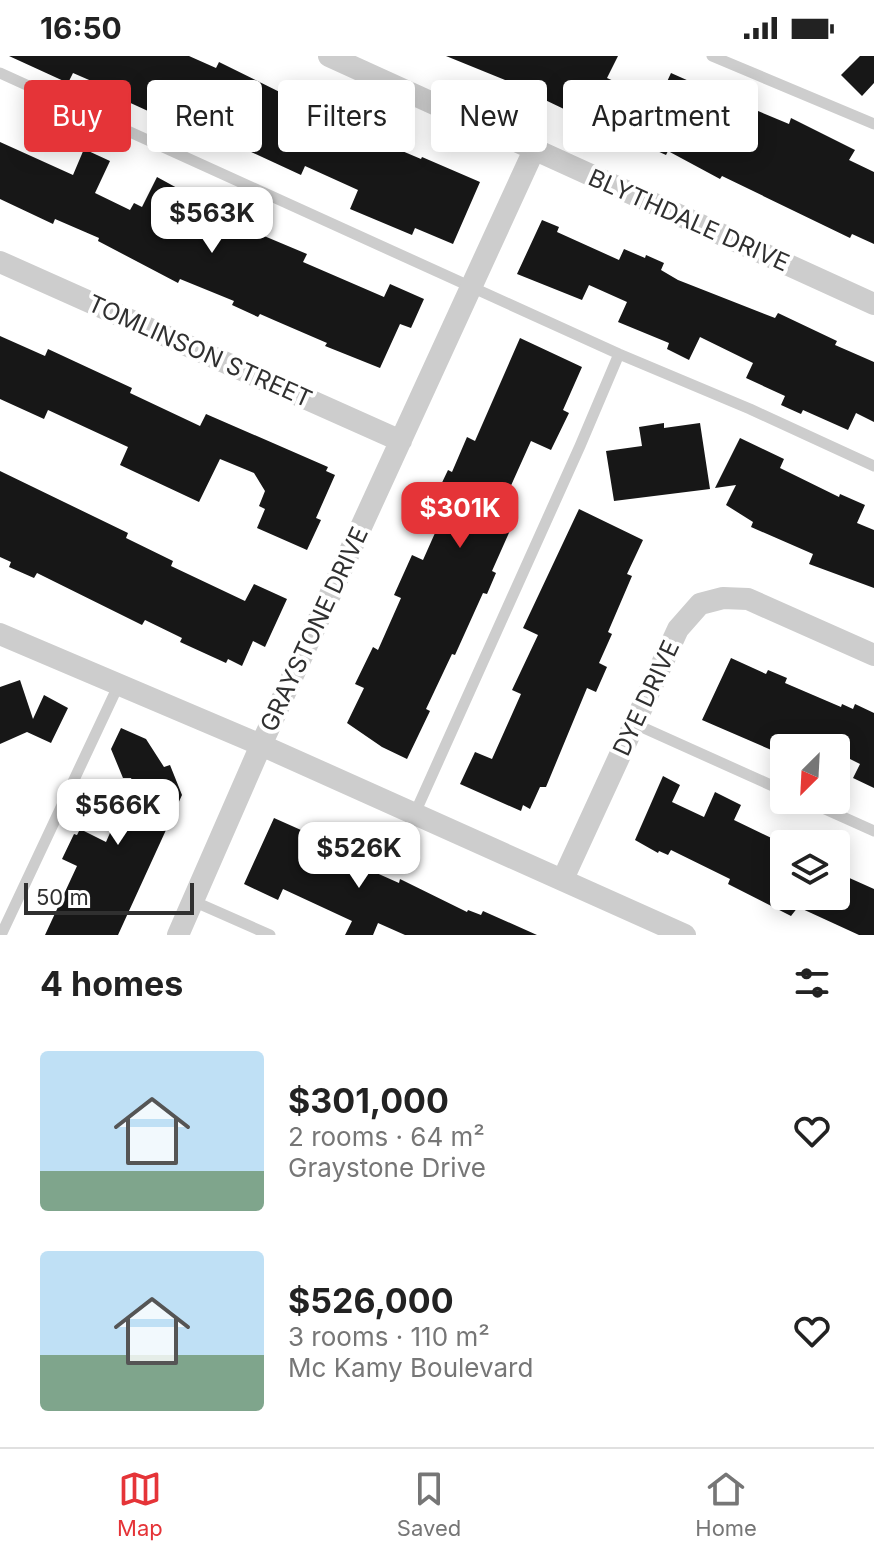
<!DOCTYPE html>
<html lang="en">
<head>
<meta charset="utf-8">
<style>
  :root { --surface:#fff; --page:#f6f6f6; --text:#222; --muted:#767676; --line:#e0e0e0; --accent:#e53438 }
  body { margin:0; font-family:Inter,sans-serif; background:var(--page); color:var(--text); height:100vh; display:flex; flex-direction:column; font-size:30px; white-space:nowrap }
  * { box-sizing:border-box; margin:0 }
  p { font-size:26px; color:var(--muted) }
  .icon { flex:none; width:44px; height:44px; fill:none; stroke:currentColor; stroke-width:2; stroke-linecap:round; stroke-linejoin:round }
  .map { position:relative; height:879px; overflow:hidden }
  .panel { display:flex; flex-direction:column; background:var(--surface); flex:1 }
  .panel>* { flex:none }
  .hud { position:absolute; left:24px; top:24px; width:826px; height:72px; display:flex; gap:16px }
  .needle { width:52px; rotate:204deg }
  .tools { position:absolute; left:770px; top:678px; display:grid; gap:16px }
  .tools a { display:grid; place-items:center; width:80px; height:80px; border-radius:8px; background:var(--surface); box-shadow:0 4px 20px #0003; font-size:40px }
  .scale { position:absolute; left:24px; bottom:20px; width:170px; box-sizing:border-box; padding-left:8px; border:4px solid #303030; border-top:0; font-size:22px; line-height:28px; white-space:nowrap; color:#303030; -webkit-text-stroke:6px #fff; paint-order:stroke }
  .price { position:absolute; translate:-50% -68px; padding:0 18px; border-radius:16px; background:#fff; color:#222; font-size:26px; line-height:52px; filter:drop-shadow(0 2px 4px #0008) }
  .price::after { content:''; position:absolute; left:50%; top:48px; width:24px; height:18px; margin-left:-12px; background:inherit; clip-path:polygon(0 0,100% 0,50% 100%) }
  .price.on { background:var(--accent); color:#fff }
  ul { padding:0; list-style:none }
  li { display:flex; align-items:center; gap:24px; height:200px; padding:0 40px }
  li span { display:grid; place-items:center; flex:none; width:224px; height:160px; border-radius:8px; color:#555 }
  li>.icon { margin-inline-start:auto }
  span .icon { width:96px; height:96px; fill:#fffc; stroke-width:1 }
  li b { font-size:34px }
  h2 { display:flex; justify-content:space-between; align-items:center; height:96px; padding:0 40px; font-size:34px }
  .pill { padding:0 28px; border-radius:8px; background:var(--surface); box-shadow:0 4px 20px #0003; font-size:28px; line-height:72px }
  .pill.on { background:var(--accent); color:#fff }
  .status { display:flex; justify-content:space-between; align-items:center; height:56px; padding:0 40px; background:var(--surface); direction:ltr }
  .status svg { height:22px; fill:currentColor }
  .tabs { display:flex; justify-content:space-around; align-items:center; height:112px; border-top:2px solid var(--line); background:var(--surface); font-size:22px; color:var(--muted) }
  .tabs a { display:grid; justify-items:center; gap:4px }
  .tabs .on { color:var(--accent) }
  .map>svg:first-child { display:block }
</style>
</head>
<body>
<div class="status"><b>16:50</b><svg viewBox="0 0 49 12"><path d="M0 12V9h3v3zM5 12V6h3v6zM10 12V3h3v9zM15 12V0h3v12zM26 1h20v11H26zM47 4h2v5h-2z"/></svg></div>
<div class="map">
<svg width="874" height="879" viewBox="0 0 874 879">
  <rect width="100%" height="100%" fill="#fff"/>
  <path fill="#171717" d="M9,0H189L216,12L219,6L328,60L325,66L386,93L388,89L421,103L422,101L480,126L453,188L415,172L412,179L350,153L358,134L305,110L301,119L150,49L148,55L124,44L126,40L73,17L68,27Z
    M446,0H618L607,22L658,45L671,17L698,29L692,41L745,66L751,52L789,68L791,62L855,94L849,104L874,116V188L852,178L850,182L722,120L720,123L668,95L666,99L613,75L603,69L604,67L568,50L566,54L541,42L542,39Z
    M860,0H874V27L862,40L841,19Z
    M0,86L73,119L84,93L110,105L95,137L130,154L134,147L142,151L157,121L210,150L207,156L307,198L303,206L384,241L390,228L424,243L411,272L400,268L380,312L325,290L327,287L276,265L260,258L258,261L232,249L234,245L180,223L178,227L98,185L99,182L55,163L53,168L0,143Z
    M542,164L559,171L557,176L619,204L624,193L645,202L646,199L664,207L661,214L678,224L775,262L778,257L837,285L835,289L874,306V366L856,357L848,374L803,354L801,358L781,349L785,340L746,322L753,307L700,281L689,304L667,293L669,287L618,266L627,246L589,229L582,244L517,218Z
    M0,280L45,300L48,293L132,332L130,337L200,370L206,358L328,411L326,415L335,419L316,462L321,464L307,494L257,472L265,453L259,450L265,435L254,417L220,403L199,446L120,409L128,391L48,354L44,363L0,343Z
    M520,282L582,311L563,354L569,357L551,394L531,385L500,454L516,461L492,515L496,517L487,538L483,537L455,599L452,598L426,653L430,655L407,703L382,691L347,667L364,632L355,628L373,591L378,594L401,542L394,539L412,499L423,504L439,468L429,464L444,437L438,435L448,414L452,416L467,381L475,385Z
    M664,367V372L700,367L710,433L614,445L606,395L642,390L639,371Z
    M740,382L784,403L780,412L839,441L840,438L865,449L857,467L874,474V532L809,508L813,498L751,471L753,466L726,449L736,429L715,432Z
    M0,415L128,477L126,482L173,505L171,510L245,545L254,528L287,543L265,591L253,585L242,610L228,603L226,607L180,586L182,582L145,564L142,569L37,517L34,522L9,511L11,506L0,501Z
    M579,453L643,484L627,518L632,520L608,576L612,578L599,607L607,611L596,636L587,632L546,731H540L530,753L523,749L521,755L460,728L475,696L492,703L521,638L512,634L538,579L523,572Z
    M731,602L766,618L768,614L787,622L785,627L841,651L842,648L853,653L855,648L874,657V732L853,722L860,708L836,696V692H778L776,696L702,664Z
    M20,624L33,663L44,639L68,652L51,687L27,676L0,688V631Z
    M121,672L146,683L164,711L170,709L182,739L118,879H45L77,810L62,803L74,778L77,779L80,773L106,786L117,761L128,764L139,741L131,722H123L111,693Z
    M663,720L680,729L672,746L704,761L715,736L741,749L734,764L784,788V840H836V816L874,833V879H859L798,851L791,860L728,828L730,823L671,794L668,799L659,795L658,797L635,784Z
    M274,762L337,790L336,793L357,802L354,807L399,827L400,823L467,856L468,854L481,859L483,855L537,879H405L378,867L373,879H345L352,865L283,833L278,844L244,828Z"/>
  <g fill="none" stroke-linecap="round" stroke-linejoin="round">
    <path stroke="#cdcdcd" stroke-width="11" d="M712,0L874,68
      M0,17L619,298L750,353L874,410
      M635,668L784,735
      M805,744L874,775
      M415,757L580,390L619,298
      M193,845L270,879
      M1,879L119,628"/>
    <path stroke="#cdcdcd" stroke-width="22" d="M329,0L874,248
      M0,206L401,385
      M0,578L261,689L685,879
      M563,823L678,573L700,548L723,542L748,543L874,599
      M178,879L261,689L534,94"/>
  </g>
  <g text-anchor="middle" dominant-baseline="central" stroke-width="8" stroke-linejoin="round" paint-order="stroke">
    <g font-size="24" fill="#303030" stroke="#fff">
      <text transform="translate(689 164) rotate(24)">BLYTHDALE DRIVE</text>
      <text transform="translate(200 295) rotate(24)">TOMLINSON STREET</text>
      <text transform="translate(314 573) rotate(-65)">GRAYSTONE DRIVE</text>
      <text transform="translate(646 642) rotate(-65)">DYE DRIVE</text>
    </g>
  </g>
</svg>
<div class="tools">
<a><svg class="needle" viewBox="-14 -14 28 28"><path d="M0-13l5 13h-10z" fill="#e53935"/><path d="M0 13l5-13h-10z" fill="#767676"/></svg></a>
<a><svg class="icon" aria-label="layers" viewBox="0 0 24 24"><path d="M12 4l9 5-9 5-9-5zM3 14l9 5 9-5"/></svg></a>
</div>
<div class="scale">50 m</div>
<b class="price" style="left:212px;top:199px">$563K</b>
<b class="price on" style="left:460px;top:494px">$301K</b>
<b class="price" style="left:118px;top:791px">$566K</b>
<b class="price" style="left:359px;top:834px">$526K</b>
<div class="hud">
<a class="pill on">Buy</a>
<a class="pill">Rent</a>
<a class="pill">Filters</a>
<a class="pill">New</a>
<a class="pill">Apartment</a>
</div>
</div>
<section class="panel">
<h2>4 homes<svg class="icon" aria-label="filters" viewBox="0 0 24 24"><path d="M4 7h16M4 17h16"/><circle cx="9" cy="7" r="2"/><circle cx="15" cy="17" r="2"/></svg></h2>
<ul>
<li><span style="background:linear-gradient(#bfe0f5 75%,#7fa58c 0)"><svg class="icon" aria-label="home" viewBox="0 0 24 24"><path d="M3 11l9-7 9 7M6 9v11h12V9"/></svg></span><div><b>$301,000</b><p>2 rooms · 64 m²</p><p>Graystone Drive</p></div><svg class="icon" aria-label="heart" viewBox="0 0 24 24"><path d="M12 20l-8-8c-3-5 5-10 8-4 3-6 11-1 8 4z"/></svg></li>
<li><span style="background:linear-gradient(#bfe0f5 65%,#7fa58c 0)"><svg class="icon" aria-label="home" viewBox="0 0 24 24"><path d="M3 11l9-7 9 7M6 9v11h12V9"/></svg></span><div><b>$526,000</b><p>3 rooms · 110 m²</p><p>Mc Kamy Boulevard</p></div><svg class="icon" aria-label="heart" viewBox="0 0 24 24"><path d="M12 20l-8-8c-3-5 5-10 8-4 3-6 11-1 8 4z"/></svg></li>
</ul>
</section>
<nav class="tabs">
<a class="on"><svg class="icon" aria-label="map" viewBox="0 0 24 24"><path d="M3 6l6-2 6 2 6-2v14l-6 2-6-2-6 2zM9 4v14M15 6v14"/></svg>Map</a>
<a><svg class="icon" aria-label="saved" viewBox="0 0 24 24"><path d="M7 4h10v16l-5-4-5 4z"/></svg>Saved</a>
<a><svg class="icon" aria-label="home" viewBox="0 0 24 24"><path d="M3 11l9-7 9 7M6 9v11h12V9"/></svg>Home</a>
</nav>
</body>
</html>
